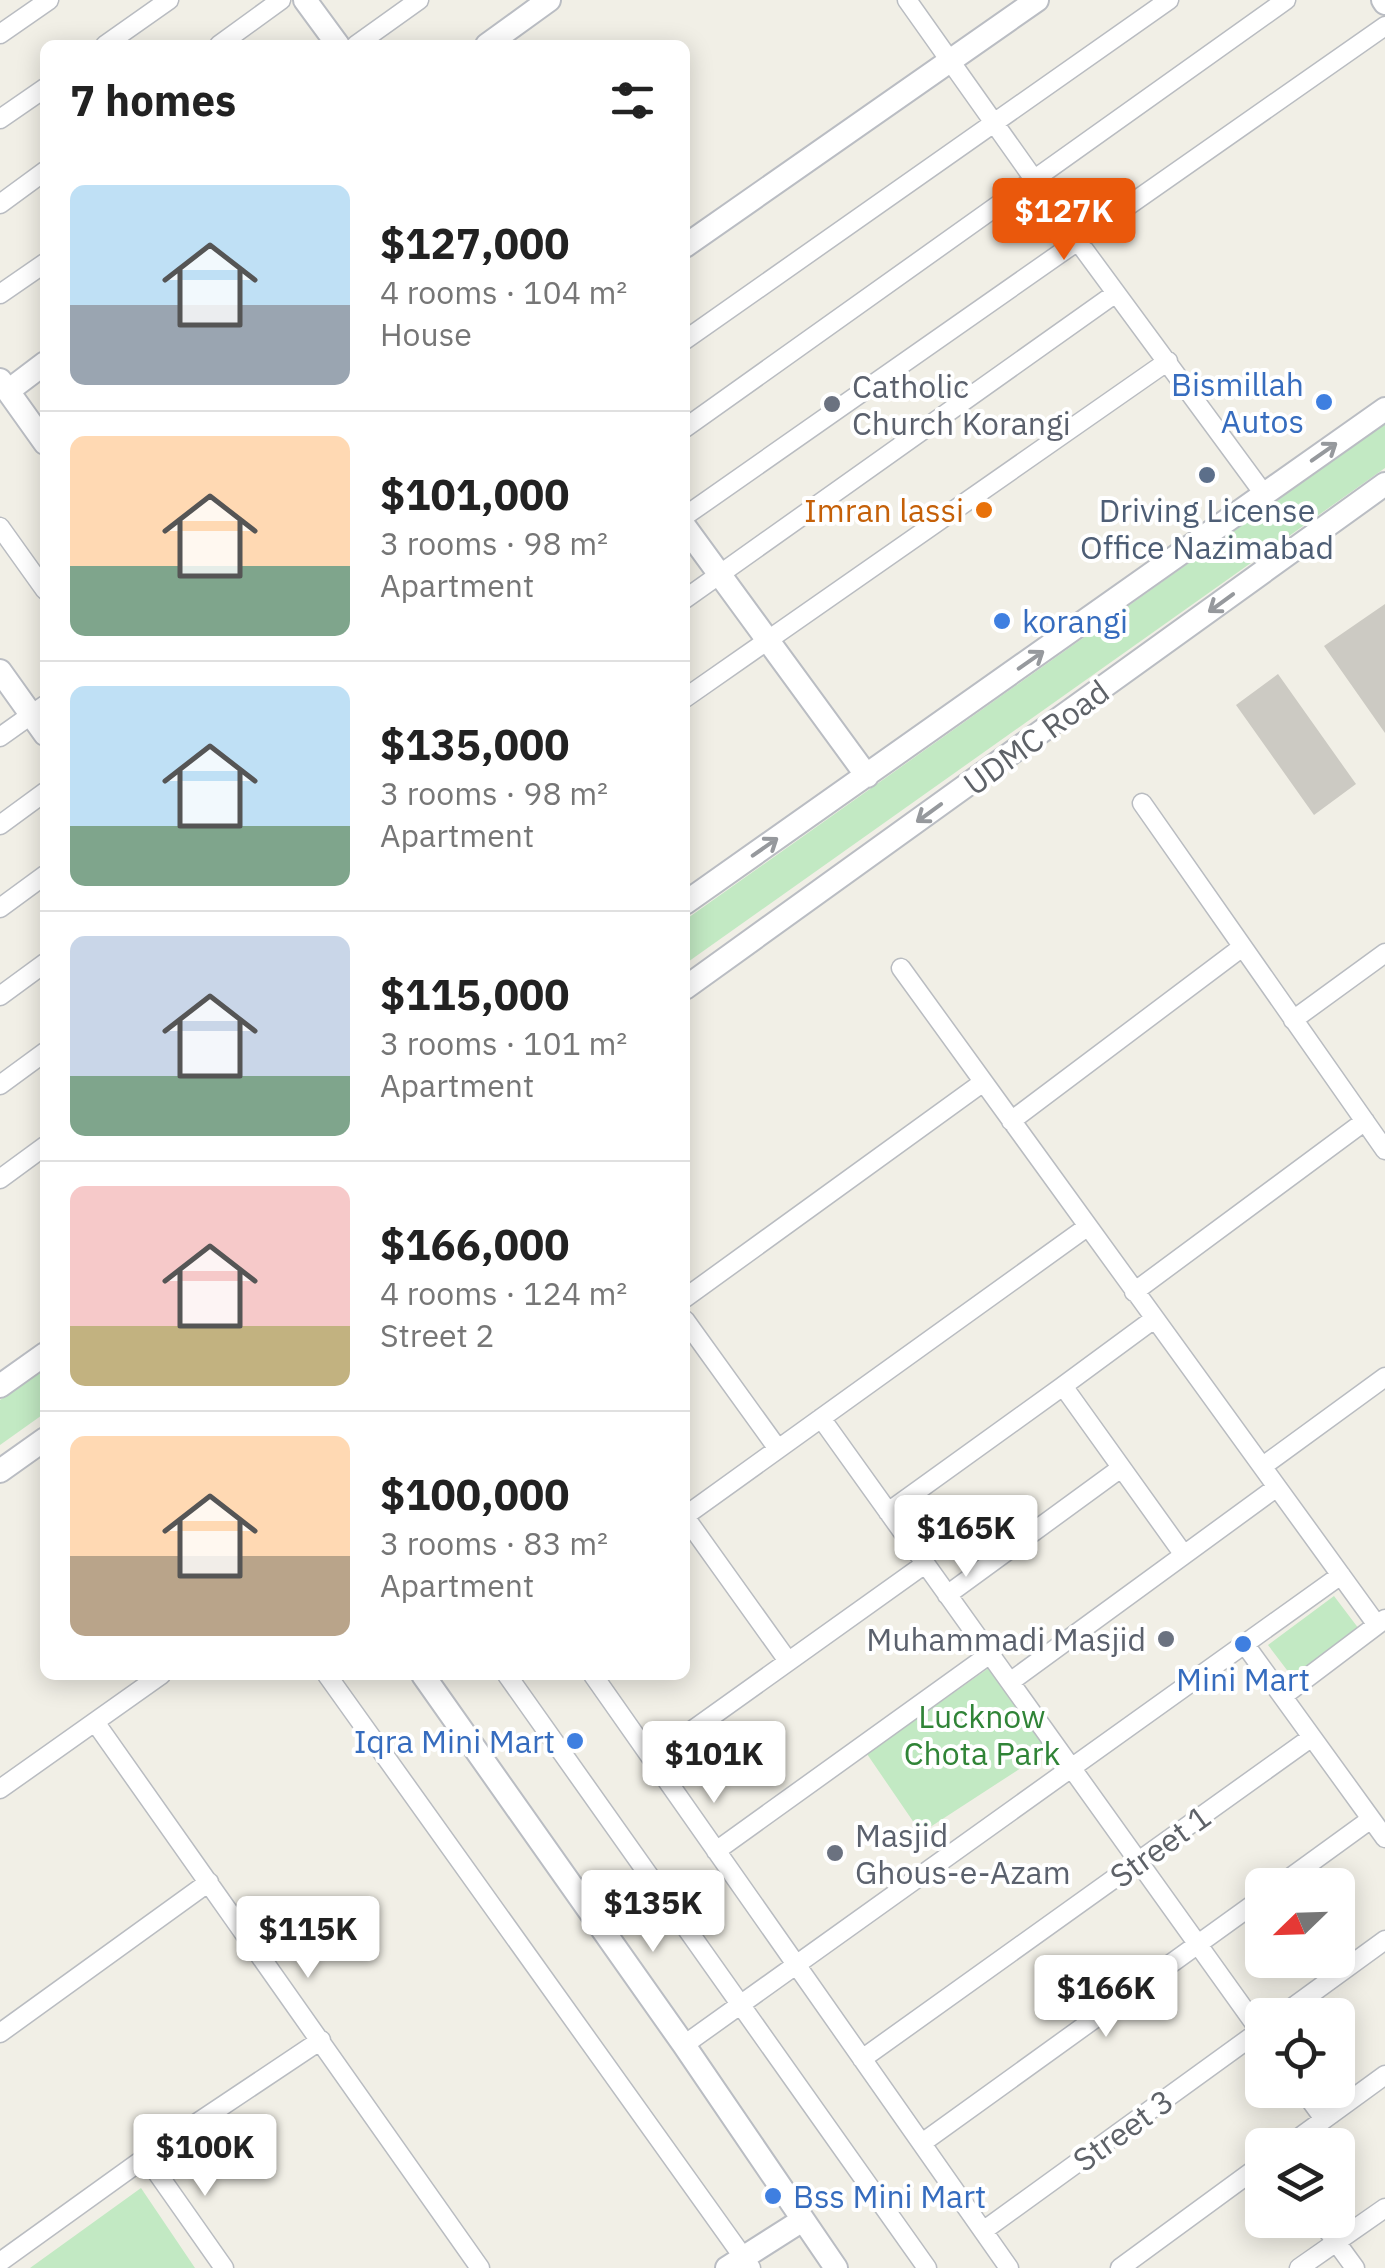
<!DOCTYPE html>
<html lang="en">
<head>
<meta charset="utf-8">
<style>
  :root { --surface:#fff; --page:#f2f2f2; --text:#222; --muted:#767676; --line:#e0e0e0; --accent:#ea580c }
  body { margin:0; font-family:"IBM Plex Sans",sans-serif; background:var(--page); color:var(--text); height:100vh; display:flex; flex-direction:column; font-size:38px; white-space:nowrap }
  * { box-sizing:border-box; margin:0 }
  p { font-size:32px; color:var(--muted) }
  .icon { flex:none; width:55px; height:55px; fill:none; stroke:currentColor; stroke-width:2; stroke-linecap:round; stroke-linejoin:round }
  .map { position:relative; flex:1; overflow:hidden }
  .drawer { position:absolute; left:40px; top:40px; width:650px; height:1640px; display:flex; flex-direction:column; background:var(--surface); border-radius:15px; box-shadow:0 5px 25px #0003 }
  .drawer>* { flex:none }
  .needle { width:65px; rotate:247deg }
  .controls { position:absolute; left:1245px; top:1868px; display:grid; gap:20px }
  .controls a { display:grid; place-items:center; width:110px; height:110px; border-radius:15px; background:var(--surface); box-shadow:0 5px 25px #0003; font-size:50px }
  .price { position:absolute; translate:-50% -85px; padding:0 22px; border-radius:10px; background:#fff; color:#222; font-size:32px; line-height:65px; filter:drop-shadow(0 2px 5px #0008) }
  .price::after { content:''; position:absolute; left:50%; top:60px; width:30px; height:22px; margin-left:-15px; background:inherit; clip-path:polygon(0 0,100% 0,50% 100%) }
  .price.on { background:var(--accent); color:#fff }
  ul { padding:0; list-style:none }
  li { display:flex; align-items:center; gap:30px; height:250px; padding:0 30px }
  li+li { border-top:2px solid var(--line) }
  li span { display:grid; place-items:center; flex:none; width:280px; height:200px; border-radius:15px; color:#555 }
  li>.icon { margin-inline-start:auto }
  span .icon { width:120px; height:120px; fill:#fffc; stroke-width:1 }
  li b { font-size:42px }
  h2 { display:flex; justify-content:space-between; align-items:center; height:120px; padding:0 30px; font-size:42px }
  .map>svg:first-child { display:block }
</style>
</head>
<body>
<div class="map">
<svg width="1385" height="2268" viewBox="0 0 1385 2268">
  <rect width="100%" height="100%" fill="#f1efe6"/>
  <path fill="#c2e9c3" d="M1385,424V468L685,964V920Z
    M45,1369V1413L0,1445V1400Z
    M1334,1596L1359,1629L1293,1678L1268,1645Z
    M1000,1660L1048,1729L1041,1755L921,1833L867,1754Z
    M141,2188L195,2268H30Z"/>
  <path fill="#cccac3" d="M1385,604V733L1324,646Z
    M1278,674L1356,784L1314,815L1236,705Z"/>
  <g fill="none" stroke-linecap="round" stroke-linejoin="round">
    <g stroke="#b9bcc1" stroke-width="21">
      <path id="street" d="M907,0L1077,240L1264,494
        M0,34L49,0
        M105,45L169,0
        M219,45L281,0
        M356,45L419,0
        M0,119L45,88
        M0,204L45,171
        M0,294L45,263
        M685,340L1169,0
        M685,428L1286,0
        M685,516L1385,26
        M0,527L45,590
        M685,599L1116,293
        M685,698L1168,361
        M0,737L45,705
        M1142,803L1385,1150
        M0,825L45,792
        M0,908L45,875
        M901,968L1377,1625
        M0,996L45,963
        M1293,1020L1385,953
        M0,1085L45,1052
        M1011,1121L1241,948
        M0,1179L45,1146
        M1134,1292L1365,1121
        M685,1298L982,1083
        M1154,1319L1063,1386L1184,1555
        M685,1320L778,1449
        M821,1418L1262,2034
        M1263,1466L1385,1377
        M888,1512L1063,1386
        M685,1516L1087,1227
        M685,1517L788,1661
        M947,1595L1121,1468
        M1246,1646L1385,1838
        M327,1675L751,2268
        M507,1675L927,2268
        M593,1675L1009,2268
        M1010,1682L1277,1487
        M1283,1696L1385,1619
        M95,1722L480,2268
        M652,1759L925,1564
        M0,1789L161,1675
        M716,1851L990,1654
        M1280,1885L1371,1819
        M1282,2015L1385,1940
        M0,2033L209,1882
        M684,2045L1341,1575
        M862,2059L1312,1737
        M1303,2090L1324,2119
        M922,2143L1262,1898
        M1289,2145L1385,2075
        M146,2157L224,2268
        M1320,2220L1355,2268
        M983,2231L1262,2029
        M0,2262L146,2157L321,2040
        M1120,2268L1262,2164
        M1299,2268L1385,2208"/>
    </g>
    <g stroke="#babdc3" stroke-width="26">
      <path id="secondary" d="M305,0L338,45
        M1383,0L1385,3
        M487,45L549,0
        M685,246L1037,0
        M0,380L45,443
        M8,391L45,363
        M685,527L867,776
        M0,671L45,734
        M685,903L1385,409
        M685,988L1385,484
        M0,1386L45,1354
        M0,1471L45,1439
        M423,1675L684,2045L836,2268
        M727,2268L801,2221"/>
    </g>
    <use href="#street" stroke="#fff" stroke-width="18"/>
    <use href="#secondary" stroke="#fff" stroke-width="22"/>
  </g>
  <defs><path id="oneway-shaft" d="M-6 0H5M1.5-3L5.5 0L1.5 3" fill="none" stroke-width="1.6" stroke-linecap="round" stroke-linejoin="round" transform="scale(2.5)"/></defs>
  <g stroke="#96999d">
    <use href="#oneway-shaft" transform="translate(1324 452) rotate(-35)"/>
    <use href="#oneway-shaft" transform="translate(1221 603) rotate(144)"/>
    <use href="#oneway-shaft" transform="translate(1031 660) rotate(-35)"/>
    <use href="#oneway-shaft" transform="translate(929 813) rotate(144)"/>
    <use href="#oneway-shaft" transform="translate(765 847) rotate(-35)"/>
  </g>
  <g fill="#3f7fe0" stroke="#fff" stroke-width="4">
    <circle cx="1324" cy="402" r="10"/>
    <circle cx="1002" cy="621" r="10"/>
    <circle cx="1243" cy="1644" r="10"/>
    <circle cx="575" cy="1741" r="10"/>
    <circle cx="773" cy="2196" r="10"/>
  </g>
  <g fill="#6b7280" stroke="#fff" stroke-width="4">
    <circle cx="832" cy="404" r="10"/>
    <circle cx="1166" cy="1639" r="10"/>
    <circle cx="835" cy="1853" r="10"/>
  </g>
  <circle fill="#5c6f8a" stroke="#fff" stroke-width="4" cx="1207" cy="475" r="10"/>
  <circle fill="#e8710a" stroke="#fff" stroke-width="4" cx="984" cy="510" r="10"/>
  <g text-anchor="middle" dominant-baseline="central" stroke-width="8" stroke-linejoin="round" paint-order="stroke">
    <g font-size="32" fill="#366cbe" stroke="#fff" text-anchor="end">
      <text x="1304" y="384">Bismillah<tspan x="1304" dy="37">Autos</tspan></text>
      <text x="1022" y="621" text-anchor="start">korangi</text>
      <text x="1243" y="1679" text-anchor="middle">Mini Mart</text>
      <text x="555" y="1741">Iqra Mini Mart</text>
      <text x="793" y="2196" text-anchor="start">Bss Mini Mart</text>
    </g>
    <g font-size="32" fill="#5b616d" stroke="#fff" text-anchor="start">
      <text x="852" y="386">Catholic<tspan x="852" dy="37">Church Korangi</tspan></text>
      <text x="1146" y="1639" text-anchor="end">Muhammadi Masjid</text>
      <text x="855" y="1835">Masjid<tspan x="855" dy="37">Ghous-e-Azam</tspan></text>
    </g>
    <g font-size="32" fill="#c56008" stroke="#fff" text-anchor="end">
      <text x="964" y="510">Imran lassi</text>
    </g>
    <g font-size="32" fill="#4e5e75" stroke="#fff">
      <text x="1207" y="510">Driving License<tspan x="1207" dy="37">Office Nazimabad</tspan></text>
    </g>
    <g font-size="32" fill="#5e6268" stroke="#fff">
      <text transform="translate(1036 737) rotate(-36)">UDMC Road</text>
      <text transform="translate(1160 1846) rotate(-36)">Street 1</text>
      <text transform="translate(1123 2130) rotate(-36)">Street 3</text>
    </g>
    <g font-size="32" fill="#308437" stroke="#fff">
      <text x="982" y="1716">Lucknow<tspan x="982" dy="37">Chota Park</tspan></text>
    </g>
  </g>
</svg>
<div class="controls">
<a><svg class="needle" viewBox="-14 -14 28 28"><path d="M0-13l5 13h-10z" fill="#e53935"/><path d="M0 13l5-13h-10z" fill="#767676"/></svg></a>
<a><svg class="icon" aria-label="locate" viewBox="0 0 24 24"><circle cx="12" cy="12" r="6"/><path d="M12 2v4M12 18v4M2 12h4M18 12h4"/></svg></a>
<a><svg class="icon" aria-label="layers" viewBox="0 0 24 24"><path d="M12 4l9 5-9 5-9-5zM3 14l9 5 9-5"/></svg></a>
</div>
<b class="price on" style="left:1064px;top:263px">$127K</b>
<b class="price" style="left:966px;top:1580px">$165K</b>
<b class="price" style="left:714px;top:1806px">$101K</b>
<b class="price" style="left:653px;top:1955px">$135K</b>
<b class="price" style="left:308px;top:1981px">$115K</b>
<b class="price" style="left:1106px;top:2040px">$166K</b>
<b class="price" style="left:205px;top:2199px">$100K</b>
<section class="drawer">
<h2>7 homes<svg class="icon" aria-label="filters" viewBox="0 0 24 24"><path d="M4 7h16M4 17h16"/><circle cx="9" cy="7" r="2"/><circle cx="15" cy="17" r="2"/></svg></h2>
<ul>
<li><span style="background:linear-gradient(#bfe0f5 60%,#9aa5b1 0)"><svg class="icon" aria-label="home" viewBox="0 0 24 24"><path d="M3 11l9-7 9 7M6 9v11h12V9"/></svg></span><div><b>$127,000</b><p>4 rooms · 104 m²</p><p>House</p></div></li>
<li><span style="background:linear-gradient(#ffd9b3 65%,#7fa58c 0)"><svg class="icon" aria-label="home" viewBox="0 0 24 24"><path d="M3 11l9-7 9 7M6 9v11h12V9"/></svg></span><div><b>$101,000</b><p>3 rooms · 98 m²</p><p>Apartment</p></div></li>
<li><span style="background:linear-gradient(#bfe0f5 70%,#7fa58c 0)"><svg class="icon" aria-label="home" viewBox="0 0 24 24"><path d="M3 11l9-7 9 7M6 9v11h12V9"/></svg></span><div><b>$135,000</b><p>3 rooms · 98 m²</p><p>Apartment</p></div></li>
<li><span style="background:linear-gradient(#c9d6e8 70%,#7fa58c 0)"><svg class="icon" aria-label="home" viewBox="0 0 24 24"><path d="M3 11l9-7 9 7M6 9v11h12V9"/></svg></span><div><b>$115,000</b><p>3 rooms · 101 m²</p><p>Apartment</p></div></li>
<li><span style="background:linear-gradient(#f6c9c9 70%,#c2b280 0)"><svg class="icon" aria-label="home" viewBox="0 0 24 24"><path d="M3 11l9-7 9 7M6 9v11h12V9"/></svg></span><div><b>$166,000</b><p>4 rooms · 124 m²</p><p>Street 2</p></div></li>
<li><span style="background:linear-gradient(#ffd9b3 60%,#b9a48a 0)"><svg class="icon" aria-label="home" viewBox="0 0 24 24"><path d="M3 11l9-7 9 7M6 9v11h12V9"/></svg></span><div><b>$100,000</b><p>3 rooms · 83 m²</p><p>Apartment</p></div></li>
</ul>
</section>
</div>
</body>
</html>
